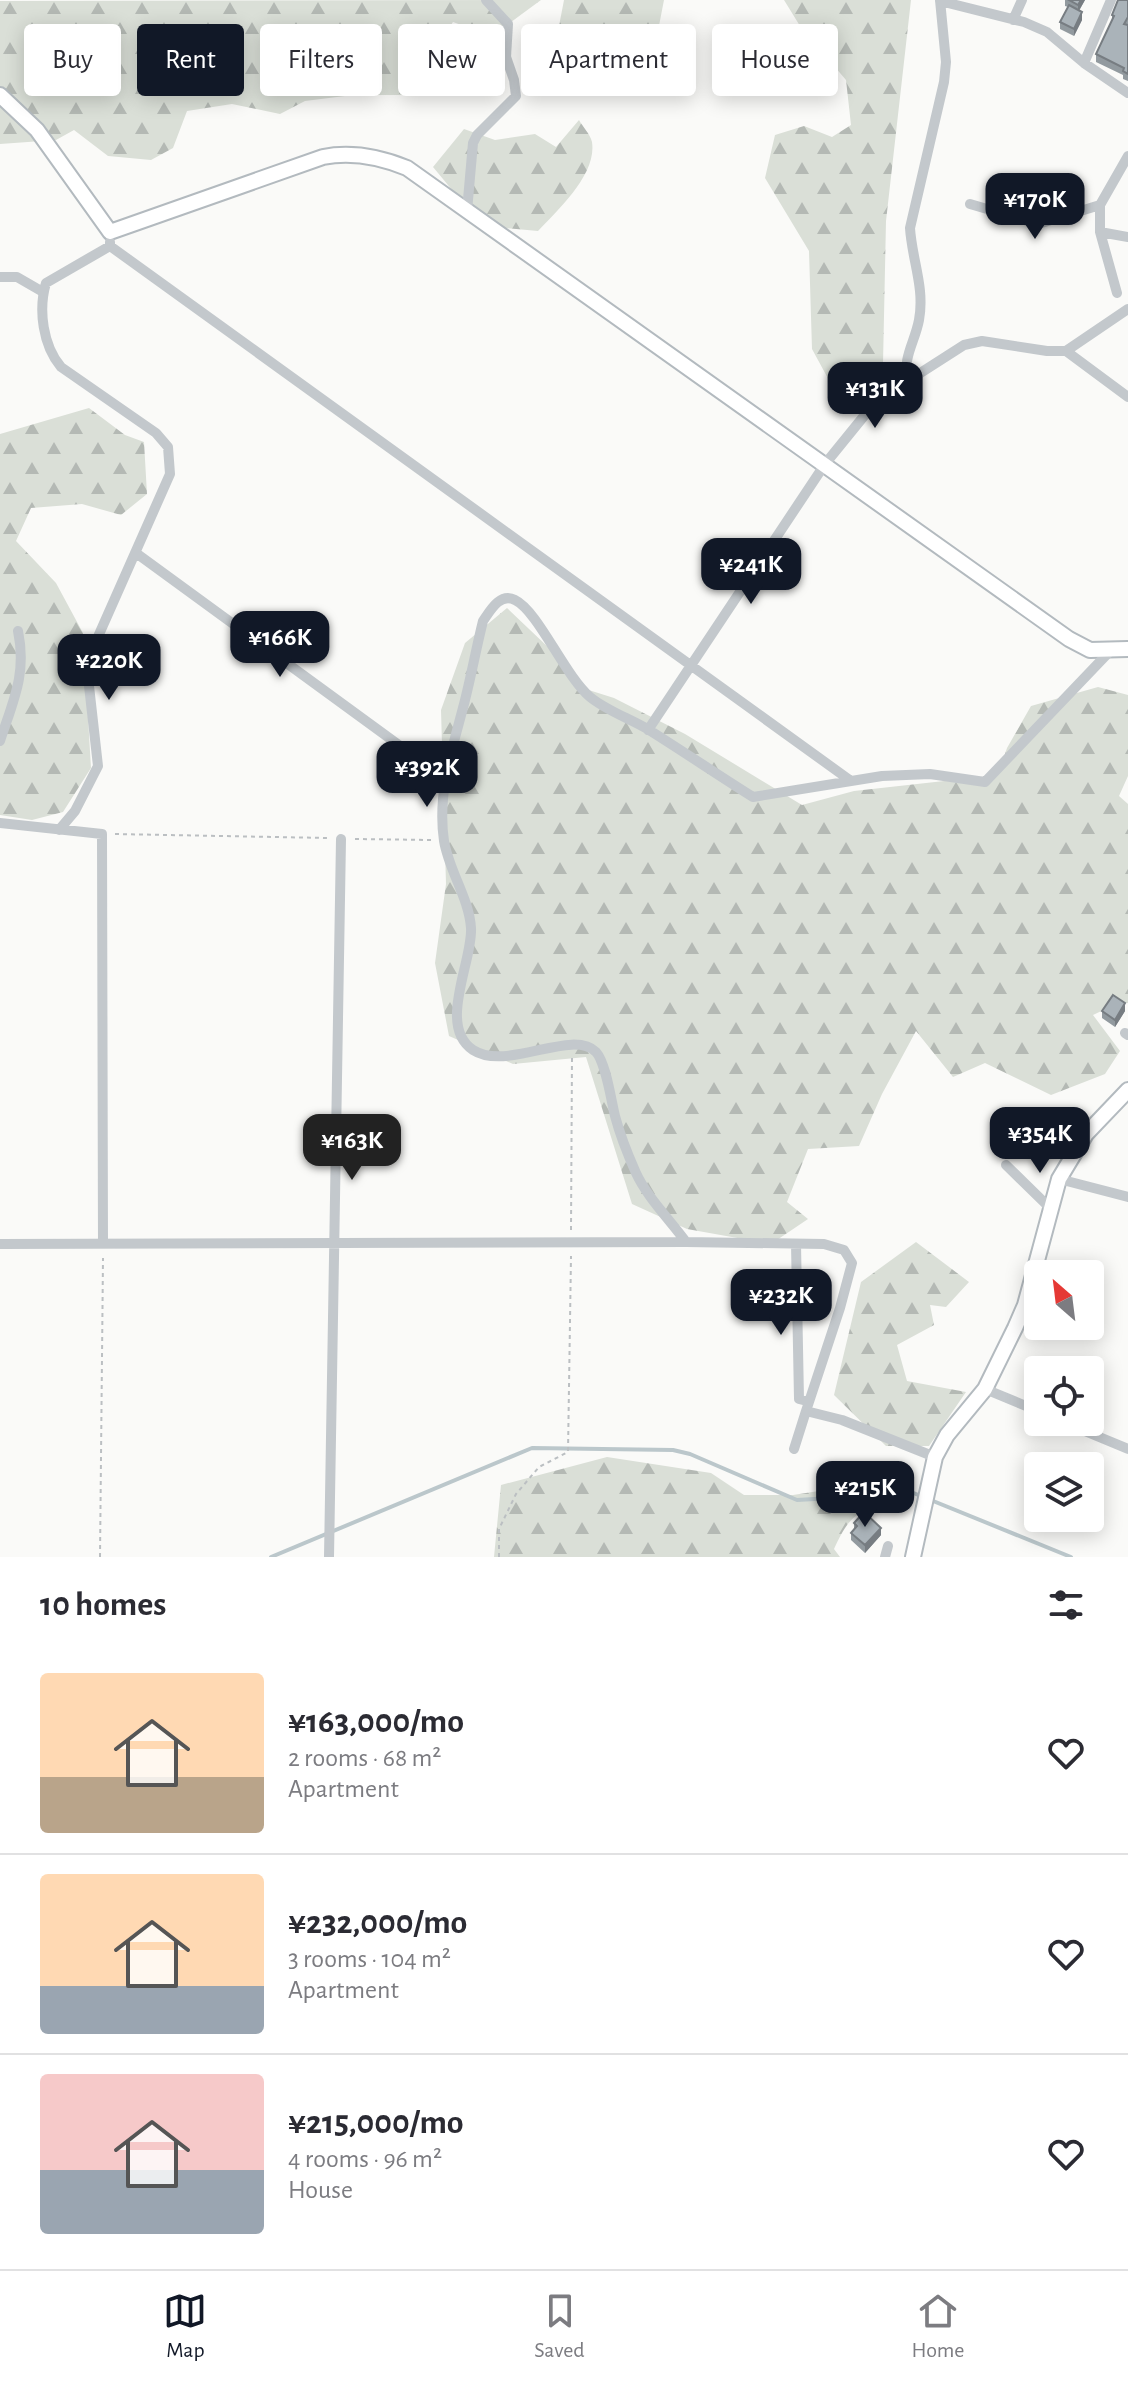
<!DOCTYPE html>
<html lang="en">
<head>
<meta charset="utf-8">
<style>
  :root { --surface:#fff; --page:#f7f7f7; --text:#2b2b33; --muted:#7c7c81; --line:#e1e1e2; --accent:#111827 }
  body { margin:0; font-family:"Alegreya Sans",sans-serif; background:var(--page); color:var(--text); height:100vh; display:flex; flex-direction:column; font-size:30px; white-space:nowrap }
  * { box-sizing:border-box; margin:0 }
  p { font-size:26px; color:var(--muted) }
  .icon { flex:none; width:44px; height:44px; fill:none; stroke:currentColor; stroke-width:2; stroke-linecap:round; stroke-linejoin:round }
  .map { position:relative; height:1557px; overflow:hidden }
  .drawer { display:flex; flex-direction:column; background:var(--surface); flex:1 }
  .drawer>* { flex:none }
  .top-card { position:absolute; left:24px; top:24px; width:1080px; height:72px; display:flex; gap:16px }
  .needle { width:52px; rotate:332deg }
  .fabs { position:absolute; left:1024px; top:1260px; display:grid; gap:16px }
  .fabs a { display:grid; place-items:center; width:80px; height:80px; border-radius:8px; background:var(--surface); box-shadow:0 4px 20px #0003; font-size:40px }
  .price { position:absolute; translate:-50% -68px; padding:0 18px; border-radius:16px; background:var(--accent); color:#fff; font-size:26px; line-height:52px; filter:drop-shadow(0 2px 4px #0008) }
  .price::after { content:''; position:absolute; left:50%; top:48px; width:24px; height:18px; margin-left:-12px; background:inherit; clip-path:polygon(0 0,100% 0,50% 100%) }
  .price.selected { background:#222; color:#fff }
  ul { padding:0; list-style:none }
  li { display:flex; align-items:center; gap:24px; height:200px; padding:0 40px }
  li+li { border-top:2px solid var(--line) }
  li span { display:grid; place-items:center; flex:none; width:224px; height:160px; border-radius:8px; color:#555 }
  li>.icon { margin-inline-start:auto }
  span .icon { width:96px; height:96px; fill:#fffc; stroke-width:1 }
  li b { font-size:34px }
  h2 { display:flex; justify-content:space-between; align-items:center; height:96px; padding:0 40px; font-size:34px }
  .pill { padding:0 28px; border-radius:8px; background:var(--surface); box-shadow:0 4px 20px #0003; font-size:28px; line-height:72px }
  .pill.selected { background:var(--accent); color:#fff }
  .dock { display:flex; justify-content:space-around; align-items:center; height:112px; border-top:2px solid var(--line); background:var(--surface); font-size:22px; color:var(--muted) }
  .dock a { display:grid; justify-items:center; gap:4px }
  .dock .selected { color:var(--accent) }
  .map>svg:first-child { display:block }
</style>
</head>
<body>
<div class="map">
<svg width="1128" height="1557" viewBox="0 0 1128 1557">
  <defs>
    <pattern id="forest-firs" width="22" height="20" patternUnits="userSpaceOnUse" patternTransform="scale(2)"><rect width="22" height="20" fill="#dadfd7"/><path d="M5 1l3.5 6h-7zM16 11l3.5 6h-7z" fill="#b4b9b4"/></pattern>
  </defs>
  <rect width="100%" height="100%" fill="#fafaf8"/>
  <path fill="url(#forest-firs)" d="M541,0L492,36L453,22L405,95H353L305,101L280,114L232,104L187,111L173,148L151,160L108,156L74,130L56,140L0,144V1Z
    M564,0H664L657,36L589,54L559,26Z
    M784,0H911L886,221L883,364L831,384L812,349L809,251L765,178L775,135L804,126L832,137L851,125L846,80L800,26Z
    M579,120C583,127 590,134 592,142C597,174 559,209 538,231L482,226L433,167L464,129L495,140L535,134L556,147Z
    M89,408L125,435L144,442L147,494L121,515L82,504L31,508L16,541L56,583L83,633L91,768L63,812L32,820L0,815V434Z
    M507,608L549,648L576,686L614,698L685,734L802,805L854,791L998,775L1007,748L1031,706L1098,687L1128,695V776L1119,796L1128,804V1003L1114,1005L1093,1015L1120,1051L1105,1074L1051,1095L985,1063L953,1077L916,1031L882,1094L859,1146L808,1149L787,1202L808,1219L771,1244L687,1229L632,1204L586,1057L513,1064L449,1036L435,963L446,884L441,710L465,643Z
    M916,1242L969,1282L946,1307L930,1305L934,1325L897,1345L907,1381L966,1392L929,1446H886L834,1395L861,1282Z
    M607,1457L711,1473L744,1495H793L864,1484L888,1470L907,1488L901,1500C861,1511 852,1509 834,1549L840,1557H494L501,1485Z"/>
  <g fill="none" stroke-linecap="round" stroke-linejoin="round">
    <path stroke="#bbc7cb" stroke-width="4" d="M271,1557L532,1448L673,1450L690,1454L797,1500L832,1498L890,1488L911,1492L1071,1557"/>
    <g stroke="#b3babf" stroke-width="18">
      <path id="secondary" d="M0,95L37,130L110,232L323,157C353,151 380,157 407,168L1069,639L1090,650L1128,649
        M913,1557L935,1457L947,1435L985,1389L1015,1328L1025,1305L1059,1179L1086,1134L1128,1090"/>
    </g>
    <path stroke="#bbbfc2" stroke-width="2" stroke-dasharray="4 4" stroke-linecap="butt" d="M115,834L328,838
      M355,839L432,840
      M571,1230L572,1056
      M100,1557L103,1258
      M499,1557V1529L516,1494L539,1467L568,1452L571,1256"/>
    <path stroke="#c3c8cc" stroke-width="10" d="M940,1L1024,22L1047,32L1084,63L1128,93
      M1013,20L1022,0
      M1084,63L1111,0
      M970,204L1038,224L1100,205
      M467,211L473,143L477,135L516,96L514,80L506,57L508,24L486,0
      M1100,232L1128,237
      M110,246L851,781
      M0,277H17L43,292
      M1117,293L1100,232V205L1128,156
      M1066,351L1128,397
      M908,380C902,358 915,342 919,320C925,288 912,260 910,228L944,82L946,62L940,0
      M136,553L444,778
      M648,730L825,464L864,416L886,395L964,345L982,341L1047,351H1066L1128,309
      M0,741C13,701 27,674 18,631
      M0,823L102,834L103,1244
      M59,830L75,811L98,766L87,668L89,657L170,474L168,447L156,433L61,367C43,346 38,310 46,283L110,246V242
      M1125,1033L1128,1035
      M1006,1165L1051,1209
      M1059,1179L1128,1197
      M686,1242C670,1220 647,1197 636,1173C628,1155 620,1135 615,1116C611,1100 606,1063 596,1052C572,1028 507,1072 473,1050C437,1026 473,961 471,928C469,898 449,871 444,841C437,794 452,750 464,704C471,677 476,649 483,621C490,611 500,592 515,600C538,611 565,676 590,697C607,711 631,719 649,730C684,752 718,775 753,797L882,776L930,774L985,782L1112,649
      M0,1244L686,1242L824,1244L844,1250L852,1263L840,1308L806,1411L842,1420L935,1457
      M796,1244L799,1399L807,1401
      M985,1389L1038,1411
      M1063,1422L1128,1449
      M794,1449L806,1411
      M329,1557L341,839
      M885,1557L888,1546"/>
    <use href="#secondary" stroke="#fff" stroke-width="14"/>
  </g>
  <path fill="#929a9f" d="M1065,0H1085L1079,11L1082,20L1074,36L1060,29V22L1068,7L1065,6Z
    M1128,0V81L1123,79V75L1096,62V54L1112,21V15Z
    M1102,1011H1125L1115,1027L1102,1018Z
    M854,1523L881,1535L865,1553L851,1540V1533L854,1529Z"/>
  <path fill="#777d82" d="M1081,0H1085L1078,12V5Z
    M1082,12V20L1074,36V29Z
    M1125,1003V1011L1115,1027V1020Z
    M881,1528V1535L865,1553V1545Z"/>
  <path fill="#aab3b9" stroke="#777d82" stroke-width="2" d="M1069,0H1081L1078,5Z
    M1118,0H1128V17L1124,24L1128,25V74L1123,71L1124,68L1096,54L1114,16L1112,15Z
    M1069,5L1082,12L1074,29L1060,22Z
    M1113,995L1125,1003L1115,1020L1102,1011Z
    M864,1512L881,1528L865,1545L851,1533L857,1526L854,1523Z"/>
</svg>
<div class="fabs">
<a><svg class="needle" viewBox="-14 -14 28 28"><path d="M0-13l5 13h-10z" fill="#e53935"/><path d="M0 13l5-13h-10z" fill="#7c7c81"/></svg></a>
<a><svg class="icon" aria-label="locate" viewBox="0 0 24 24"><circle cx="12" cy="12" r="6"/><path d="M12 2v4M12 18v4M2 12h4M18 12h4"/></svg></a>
<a><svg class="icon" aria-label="layers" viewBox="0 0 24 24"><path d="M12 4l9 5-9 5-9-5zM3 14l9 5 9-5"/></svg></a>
</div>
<b class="price" style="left:1035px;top:241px">¥170K</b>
<b class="price" style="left:875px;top:430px">¥131K</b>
<b class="price" style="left:751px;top:606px">¥241K</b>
<b class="price" style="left:280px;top:679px">¥166K</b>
<b class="price" style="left:109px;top:702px">¥220K</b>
<b class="price" style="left:427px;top:809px">¥392K</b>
<b class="price" style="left:1040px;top:1175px">¥354K</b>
<b class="price selected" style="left:352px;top:1182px">¥163K</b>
<b class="price" style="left:781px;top:1337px">¥232K</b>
<b class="price" style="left:865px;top:1529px">¥215K</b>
<div class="top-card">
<a class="pill">Buy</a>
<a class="pill selected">Rent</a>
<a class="pill">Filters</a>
<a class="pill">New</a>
<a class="pill">Apartment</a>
<a class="pill">House</a>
</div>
</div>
<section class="drawer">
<h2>10 homes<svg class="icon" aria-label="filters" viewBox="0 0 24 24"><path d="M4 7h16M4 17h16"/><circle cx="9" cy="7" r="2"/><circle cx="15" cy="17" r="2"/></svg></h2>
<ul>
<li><span style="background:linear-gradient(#ffd9b3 65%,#b9a48a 0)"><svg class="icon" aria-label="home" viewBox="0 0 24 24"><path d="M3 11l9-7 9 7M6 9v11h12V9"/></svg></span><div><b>¥163,000/mo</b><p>2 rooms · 68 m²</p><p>Apartment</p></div><svg class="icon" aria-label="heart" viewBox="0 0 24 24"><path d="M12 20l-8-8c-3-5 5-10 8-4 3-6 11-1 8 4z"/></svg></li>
<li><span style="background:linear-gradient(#ffd9b3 70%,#9aa5b1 0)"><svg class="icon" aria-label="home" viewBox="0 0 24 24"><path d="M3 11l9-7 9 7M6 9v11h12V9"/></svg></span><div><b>¥232,000/mo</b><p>3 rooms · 104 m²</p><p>Apartment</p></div><svg class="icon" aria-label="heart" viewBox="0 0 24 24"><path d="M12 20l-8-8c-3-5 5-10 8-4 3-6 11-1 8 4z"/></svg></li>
<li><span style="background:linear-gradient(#f6c9c9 60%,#9aa5b1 0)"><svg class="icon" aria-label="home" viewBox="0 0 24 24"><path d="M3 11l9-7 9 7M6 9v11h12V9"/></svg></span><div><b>¥215,000/mo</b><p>4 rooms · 96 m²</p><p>House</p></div><svg class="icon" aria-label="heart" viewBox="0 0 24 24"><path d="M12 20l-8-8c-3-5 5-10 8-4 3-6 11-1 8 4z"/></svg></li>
</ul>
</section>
<nav class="dock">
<a class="selected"><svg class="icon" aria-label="map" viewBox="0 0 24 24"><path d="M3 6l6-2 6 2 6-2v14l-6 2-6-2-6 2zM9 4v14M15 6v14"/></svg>Map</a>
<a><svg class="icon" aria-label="saved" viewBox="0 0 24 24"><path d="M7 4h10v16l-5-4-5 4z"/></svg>Saved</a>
<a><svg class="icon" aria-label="home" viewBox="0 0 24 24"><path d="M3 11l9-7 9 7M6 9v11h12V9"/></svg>Home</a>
</nav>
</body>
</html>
